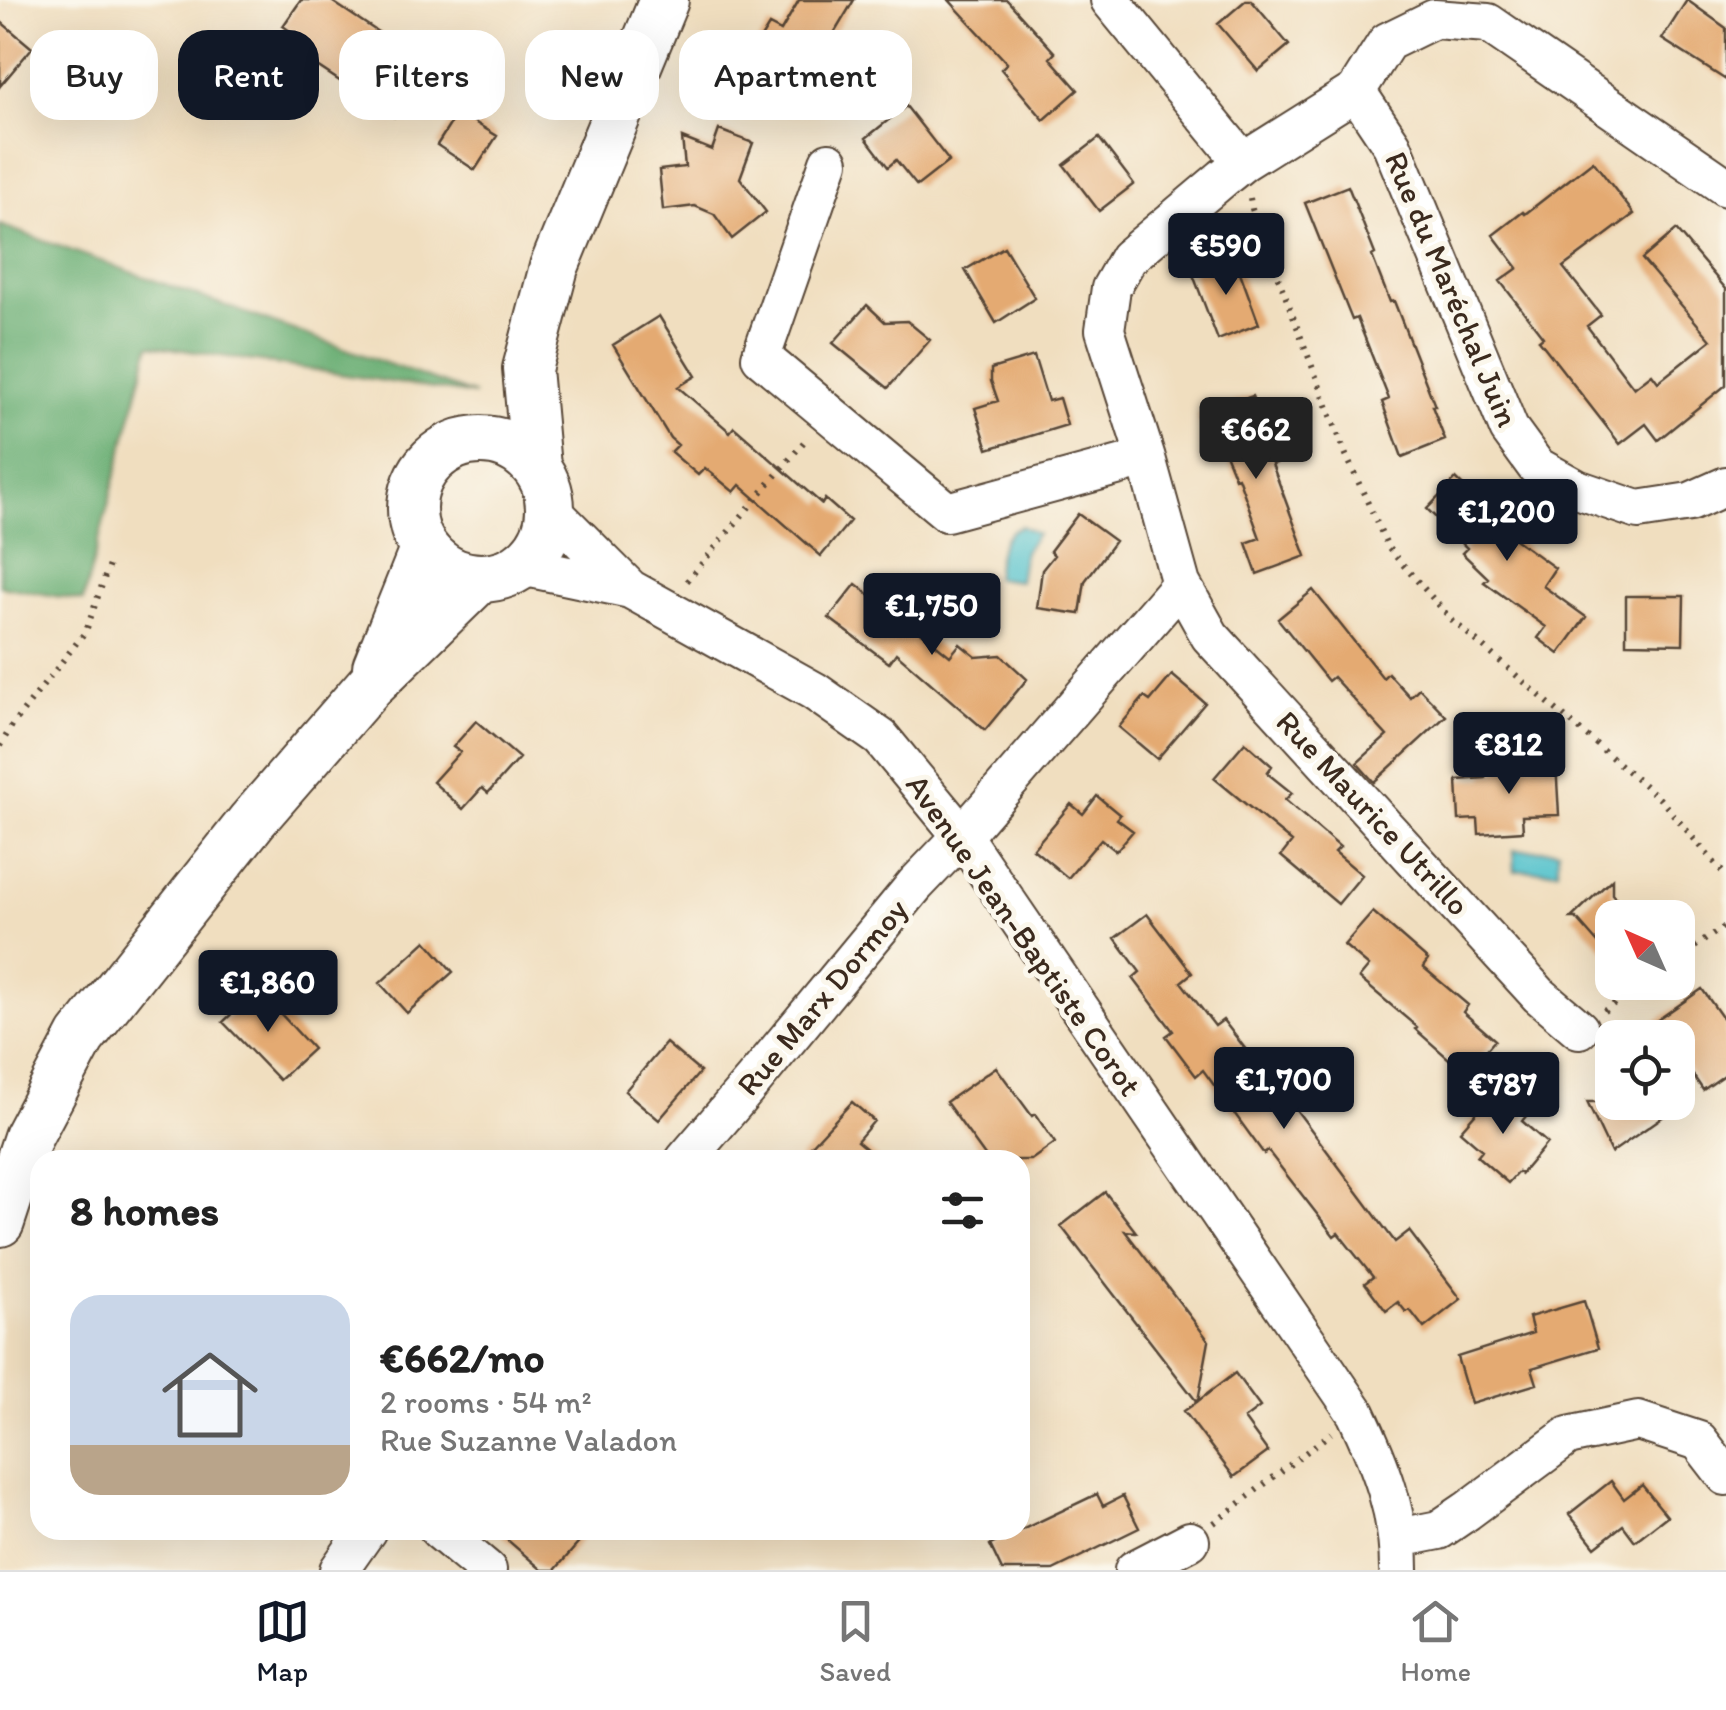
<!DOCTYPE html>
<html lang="en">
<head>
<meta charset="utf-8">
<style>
  :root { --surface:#fff; --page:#f2f2f2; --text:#222; --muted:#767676; --line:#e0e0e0; --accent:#111827 }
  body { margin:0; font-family:Itim,sans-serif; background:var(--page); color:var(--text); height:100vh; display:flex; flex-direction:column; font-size:38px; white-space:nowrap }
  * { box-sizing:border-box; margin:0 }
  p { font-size:32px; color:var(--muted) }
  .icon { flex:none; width:55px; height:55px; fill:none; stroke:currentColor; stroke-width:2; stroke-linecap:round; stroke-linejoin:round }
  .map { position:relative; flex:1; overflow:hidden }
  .panel { position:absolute; left:30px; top:1150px; width:1000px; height:390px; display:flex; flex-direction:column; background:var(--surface); border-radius:30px; box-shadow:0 10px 40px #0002 }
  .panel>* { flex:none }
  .top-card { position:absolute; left:30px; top:30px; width:1000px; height:90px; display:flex; gap:20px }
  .needle { width:65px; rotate:315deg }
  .fabs { position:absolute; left:1595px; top:900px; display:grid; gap:20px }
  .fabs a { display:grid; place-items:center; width:100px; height:100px; border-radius:20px; background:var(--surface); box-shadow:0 10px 40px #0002; font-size:50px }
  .price { position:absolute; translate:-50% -85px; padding:0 22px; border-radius:10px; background:var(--accent); color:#fff; font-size:32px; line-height:65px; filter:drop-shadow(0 2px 5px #0008) }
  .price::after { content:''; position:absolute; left:50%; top:60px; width:30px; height:22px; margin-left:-15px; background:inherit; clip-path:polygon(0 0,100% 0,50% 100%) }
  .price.active { background:#222; color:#fff }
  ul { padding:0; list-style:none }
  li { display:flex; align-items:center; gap:30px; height:250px; padding:0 40px }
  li+li { border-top:2px solid var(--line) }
  li span { display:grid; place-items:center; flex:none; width:280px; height:200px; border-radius:30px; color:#555 }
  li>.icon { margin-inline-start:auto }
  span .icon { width:120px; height:120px; fill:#fffc; stroke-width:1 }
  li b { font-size:42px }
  h2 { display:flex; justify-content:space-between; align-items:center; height:120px; padding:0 40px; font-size:42px }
  .chip { padding:0 35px; border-radius:30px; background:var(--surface); box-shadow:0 10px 40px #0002; font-size:35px; line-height:90px }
  .chip.active { background:var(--accent); color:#fff }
  .menu { display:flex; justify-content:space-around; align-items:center; height:140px; border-top:2px solid var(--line); background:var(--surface); font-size:28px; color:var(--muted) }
  .menu a { display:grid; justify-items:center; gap:5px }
  .menu .active { color:var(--accent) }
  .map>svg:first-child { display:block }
</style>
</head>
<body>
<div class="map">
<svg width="1726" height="1570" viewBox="0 0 1726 1570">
  <rect width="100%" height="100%" fill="#fbf7ec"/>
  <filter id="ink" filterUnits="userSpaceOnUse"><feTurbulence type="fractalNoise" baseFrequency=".01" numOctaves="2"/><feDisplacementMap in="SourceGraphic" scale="20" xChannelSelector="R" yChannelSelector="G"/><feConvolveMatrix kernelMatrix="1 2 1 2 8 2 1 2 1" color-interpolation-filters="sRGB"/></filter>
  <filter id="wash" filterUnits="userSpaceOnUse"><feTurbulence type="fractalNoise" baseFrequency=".0048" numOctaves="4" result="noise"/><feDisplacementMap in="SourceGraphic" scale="40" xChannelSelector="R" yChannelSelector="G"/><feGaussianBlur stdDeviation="2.25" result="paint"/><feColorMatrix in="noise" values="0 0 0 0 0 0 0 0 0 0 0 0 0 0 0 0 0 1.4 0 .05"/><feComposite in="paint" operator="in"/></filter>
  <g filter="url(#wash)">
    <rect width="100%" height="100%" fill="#f0debf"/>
    <path fill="#68ad72" stroke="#526c48" stroke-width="2.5" d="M0,225L475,395L150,345L83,601L0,586Z"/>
    <path fill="#55c2cc" stroke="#487675" stroke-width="2.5" d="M1021,526L1037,534L1024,551L1019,581L995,578C998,557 998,534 1021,526Z
      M1514,850H1558V870L1515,871Z"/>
    <g id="blocks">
      <path fill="#e4aa72" d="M301,0H330L429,66L394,117L293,50L300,38L283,26Z
        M799,0H854L808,77L756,46L769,25L781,31Z
        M949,0H1007L1055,53L1050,58L1078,90L1044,120L1001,69L1007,63Z
        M1246,0H1251L1289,45L1258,71L1218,24Z
        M1687,0L1726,28V80L1662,39Z
        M0,21L32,48L0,86Z
        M906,106L949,161L917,186L896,160L888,167L866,138Z
        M458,112L497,136L475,170L437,145Z
        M719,130L753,143L740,178L766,212L732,239L714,214L695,206L663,210L659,170L685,167L682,138L712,150Z
        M1099,138L1134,184L1099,211L1064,165Z
        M1593,161L1634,214L1563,267L1601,315L1587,326L1634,388L1652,374L1658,382L1711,340L1642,259L1676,230L1726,289V385L1658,440L1646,424L1620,444L1539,340L1543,337L1500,281L1518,268L1493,235L1523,212L1525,214Z
        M1348,186L1375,254L1372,256L1390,302L1394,301L1435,406H1432L1445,440L1402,457L1382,402L1389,399L1357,318L1352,320L1305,203Z
        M1004,247L1035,298L996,323L965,270Z
        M1234,256L1259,324L1218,340L1192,272Z
        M867,305L885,322L907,321L930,340L888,388L833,343Z
        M659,316L696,376L678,387L730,432L734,427L822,504L825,499L850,521L821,556L740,485L734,492L705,468L698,475L671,452L678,445L670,438L613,345Z
        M1034,356L1048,401L1059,398L1067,425L988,449L975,408L998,401L991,381V369Z
        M1252,396L1276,463L1272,464L1306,556L1257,574L1246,543L1260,538L1238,477L1235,478L1218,436L1207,440L1198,416Z
        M1456,479L1498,520L1494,524L1555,568L1543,586L1586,617L1559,654L1538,638L1546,627L1484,582L1488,578L1462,553L1467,548L1427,509Z
        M1078,514L1115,541L1085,581L1080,614L1037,608L1042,570L1054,555L1050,551Z
        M856,584L884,606L885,603L950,656L960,644L976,657L1001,655L1027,679L985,730L896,653L889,663L829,618Z
        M1313,590L1383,678L1388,673L1410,697L1419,688L1446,716L1374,782L1357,763L1387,736L1333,677L1328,681L1278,619Z
        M1626,596H1684L1683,644L1626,643Z
        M1172,675L1205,703L1157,759L1119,727L1144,697L1150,701Z
        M476,721L519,758L488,793L482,788L463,809L433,782L460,752L453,747Z
        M1245,742L1272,766L1267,773L1292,793L1285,800L1340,847L1335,852L1362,875L1338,904L1281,856L1292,842L1214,778Z
        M1556,763L1559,815L1522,816L1523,831L1479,834L1478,819L1459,820L1457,780L1485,778V773L1498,772V766Z
        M1097,796L1120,815L1117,819L1133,831L1116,851L1101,839L1068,878L1033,849L1071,804L1083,814Z
        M1612,879V894L1633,918H1612V959L1576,918H1571Z
        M1373,912L1428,960L1423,967L1468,1005L1463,1012L1495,1040L1466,1074L1415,1029L1417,1027L1359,978L1369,966L1344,945Z
        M1147,914L1192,973L1181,982L1215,1026L1223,1020L1274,1086L1277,1084L1395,1242L1409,1231L1461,1299L1424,1328L1410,1310L1406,1312L1398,1302L1386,1311L1365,1283L1373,1277L1338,1233L1334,1236L1268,1151L1264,1154L1203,1070L1196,1076L1166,1036L1173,1031L1133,978L1140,972L1115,938Z
        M426,941L453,972L407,1013L380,983Z
        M258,989L313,1049L279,1080L223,1022Z
        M1702,989L1726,1023V1074L1703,1090L1678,1053V1038H1667L1656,1021Z
        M666,1043L700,1072L659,1120L625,1091Z
        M996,1067L1032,1116L1035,1114L1055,1143L1031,1160H988L946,1102Z
        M1497,1089L1527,1115L1522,1121L1547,1143L1521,1174L1518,1172L1508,1183L1477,1156L1482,1150L1460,1131Z
        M852,1102L874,1121L857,1141L880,1160H798Z
        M1587,1102H1684L1611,1153Z
        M1105,1192L1136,1232L1125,1231L1209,1341L1198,1401L1235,1373L1260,1407L1244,1419L1268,1452L1234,1477L1184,1411L1197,1402L1061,1226Z
        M1584,1301L1598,1348L1532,1368L1537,1384L1471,1404L1457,1357L1533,1333L1529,1317Z
        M1611,1481L1624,1499L1642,1485L1667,1516L1635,1541L1623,1525L1595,1547L1569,1514Z
        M1097,1494L1103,1506L1123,1496L1139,1528L1053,1570H1002L990,1545Z
        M496,1530H590L555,1570H542Z"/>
    </g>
  </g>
  <g filter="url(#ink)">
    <use href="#blocks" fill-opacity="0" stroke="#564536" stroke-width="2.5"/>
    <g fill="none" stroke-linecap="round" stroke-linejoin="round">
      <g stroke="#564536" stroke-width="42">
        <path id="minor" d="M1110,0L1243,162
          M1356,91L1392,145L1509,429L1536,466L1577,489L1638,510L1690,502L1726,486
          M829,162L761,357L947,512L1146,458
          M550,509L630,589
          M521,566L630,589L814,691L881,738L962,836L1356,1413C1381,1466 1399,1511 1399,1570
          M1181,584L1210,636L1539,995L1579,1029
          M685,1160L753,1081L915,885L962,836L1181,584L1146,458L1105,330L1111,288L1128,258L1223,178L1243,162L1356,91L1387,42L1434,19L1488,23L1726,187
          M439,1530L487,1570
          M1399,1538L1439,1530L1467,1511L1568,1436L1638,1421L1699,1441L1726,1476
          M339,1570L367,1530
          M1134,1570L1190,1541"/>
      </g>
      <g stroke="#564536" stroke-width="52">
        <path id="tertiary" d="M412 509a69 69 0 1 1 138 0a69 69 0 1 1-138 0Z
          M536,467L527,369L554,267L664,0
          M377,667L424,550
          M0,1222L28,1137L81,1037L252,821L370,685L479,579"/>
      </g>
      <path stroke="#564536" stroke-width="6" stroke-dasharray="2.5 8" stroke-linecap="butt" d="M1250,198L1252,209L1346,455L1389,549L1452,620L1660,799L1726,876
        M687,581L808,437
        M0,746L13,724L86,631L110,562
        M1678,959L1726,925
        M1604,1011L1644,982
        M1214,1523L1331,1433"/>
      <use href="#minor" stroke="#fff" stroke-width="38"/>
      <use href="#tertiary" stroke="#fff" stroke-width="48"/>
    </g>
  </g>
  <g text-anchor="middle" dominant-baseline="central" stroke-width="10" stroke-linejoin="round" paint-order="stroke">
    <g font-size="32" fill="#3b2a1e" stroke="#fbf7ec">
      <text transform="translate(1452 289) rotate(67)">Rue du Maréchal Juin</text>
      <text transform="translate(1373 813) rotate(47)">Rue Maurice Utrillo</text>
      <text transform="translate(1024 935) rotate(55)">Avenue Jean-Baptiste Corot</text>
      <text transform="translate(822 997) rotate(-50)">Rue Marx Dormoy</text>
    </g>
  </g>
</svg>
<div class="fabs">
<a><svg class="needle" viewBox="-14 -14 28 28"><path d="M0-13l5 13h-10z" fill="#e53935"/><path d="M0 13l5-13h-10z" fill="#767676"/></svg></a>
<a><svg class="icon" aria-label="locate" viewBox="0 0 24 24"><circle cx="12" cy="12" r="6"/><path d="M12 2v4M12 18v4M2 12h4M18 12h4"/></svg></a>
</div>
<b class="price" style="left:1226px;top:298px">€590</b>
<b class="price active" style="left:1256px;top:482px">€662</b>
<b class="price" style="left:1507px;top:564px">€1,200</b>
<b class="price" style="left:932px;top:658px">€1,750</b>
<b class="price" style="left:1509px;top:797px">€812</b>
<b class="price" style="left:268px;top:1035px">€1,860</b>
<b class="price" style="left:1284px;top:1132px">€1,700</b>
<b class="price" style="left:1503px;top:1137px">€787</b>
<div class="top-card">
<a class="chip">Buy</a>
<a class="chip active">Rent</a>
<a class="chip">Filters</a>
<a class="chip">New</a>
<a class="chip">Apartment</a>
</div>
<section class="panel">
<h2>8 homes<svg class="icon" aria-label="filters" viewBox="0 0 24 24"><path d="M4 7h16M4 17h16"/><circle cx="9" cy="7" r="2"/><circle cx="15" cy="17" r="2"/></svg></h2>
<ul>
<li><span style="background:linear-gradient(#c9d6e8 75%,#b9a48a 0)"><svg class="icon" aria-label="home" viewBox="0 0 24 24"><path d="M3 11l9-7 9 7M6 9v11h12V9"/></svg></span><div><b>€662/mo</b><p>2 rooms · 54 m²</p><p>Rue Suzanne Valadon</p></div></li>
</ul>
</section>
</div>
<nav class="menu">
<a class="active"><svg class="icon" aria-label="map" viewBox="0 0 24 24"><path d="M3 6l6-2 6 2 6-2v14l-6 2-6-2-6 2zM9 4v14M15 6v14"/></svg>Map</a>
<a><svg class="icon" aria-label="saved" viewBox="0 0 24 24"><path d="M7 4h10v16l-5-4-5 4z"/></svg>Saved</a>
<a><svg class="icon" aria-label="home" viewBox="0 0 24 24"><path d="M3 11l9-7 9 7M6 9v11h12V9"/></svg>Home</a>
</nav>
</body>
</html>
